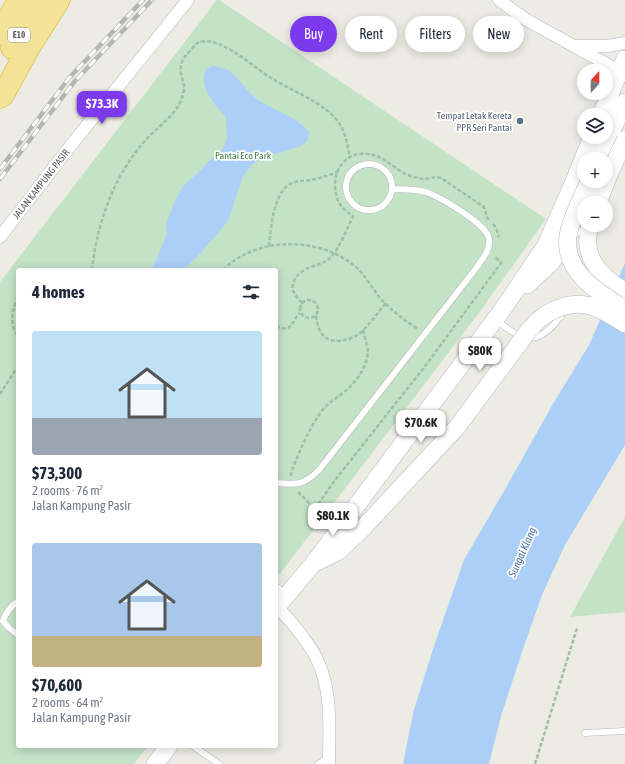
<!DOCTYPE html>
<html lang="en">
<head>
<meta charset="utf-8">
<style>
  :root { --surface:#fff; --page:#f2f2f3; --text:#1f2937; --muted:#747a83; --accent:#7c3aed }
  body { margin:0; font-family:"Asap Condensed",sans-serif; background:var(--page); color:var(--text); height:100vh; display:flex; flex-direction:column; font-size:15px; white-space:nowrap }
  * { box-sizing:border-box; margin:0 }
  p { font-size:13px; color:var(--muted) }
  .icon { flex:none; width:22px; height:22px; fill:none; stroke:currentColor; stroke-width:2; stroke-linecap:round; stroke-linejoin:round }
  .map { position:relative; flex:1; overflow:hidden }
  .details { position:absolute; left:16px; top:268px; width:262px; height:480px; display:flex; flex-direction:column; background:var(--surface); border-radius:4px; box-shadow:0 2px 10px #0003 }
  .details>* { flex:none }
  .top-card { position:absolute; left:290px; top:16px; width:275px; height:36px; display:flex; gap:8px }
  .needle { width:26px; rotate:21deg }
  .tools { position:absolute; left:577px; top:64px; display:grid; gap:8px }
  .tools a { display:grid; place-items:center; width:36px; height:36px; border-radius:50%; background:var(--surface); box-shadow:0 2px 10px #0003; font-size:20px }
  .price { position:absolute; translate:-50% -34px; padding:0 9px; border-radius:8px; background:#fff; color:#222; font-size:13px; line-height:26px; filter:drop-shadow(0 1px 2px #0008) }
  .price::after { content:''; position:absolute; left:50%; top:24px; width:12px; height:9px; margin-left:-6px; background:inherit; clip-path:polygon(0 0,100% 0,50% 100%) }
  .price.active { background:var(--accent); color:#fff }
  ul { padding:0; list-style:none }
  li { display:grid; align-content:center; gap:8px; height:212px; padding:0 16px }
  li span { display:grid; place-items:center; height:124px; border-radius:4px; color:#555 }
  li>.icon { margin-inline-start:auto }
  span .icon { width:72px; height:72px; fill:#fffc; stroke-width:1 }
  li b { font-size:17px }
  h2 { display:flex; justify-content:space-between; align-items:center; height:48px; padding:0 16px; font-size:17px }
  .pill { padding:0 14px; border-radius:18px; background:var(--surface); box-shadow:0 2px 10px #0003; font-size:14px; line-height:36px }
  .pill.active { background:var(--accent); color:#fff }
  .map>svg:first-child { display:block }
</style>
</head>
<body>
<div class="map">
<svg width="625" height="764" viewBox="0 0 625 764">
  <rect width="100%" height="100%" fill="#edece4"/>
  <path fill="#c3e2c6" d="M217,0H219L546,219L481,310L276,579V270H18V746H148L134,764H0V282Z
    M625,517V612L570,617Z"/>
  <path fill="#abcff6" d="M212,66C240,68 239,88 260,101C277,112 296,116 309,132L308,140L301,146L262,158L251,166L243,176L228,221L197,257L183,270H150L156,261L167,233L166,224L175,201L184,185L198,173L209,161L223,149L227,138L226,117C214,104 198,88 206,69Z
    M625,263V445L565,545L542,595L522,652L501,716L489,764H403L413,713L434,646L464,560L504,491L554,402L589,345Z"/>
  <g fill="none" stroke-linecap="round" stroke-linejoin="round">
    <g stroke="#b5b6ba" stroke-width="7">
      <path id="lane" d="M346 187a23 23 0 1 1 46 0a23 23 0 1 1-46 0Z
        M496,320C509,330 526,345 543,334C550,330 556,322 561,316
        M276,483C297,485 304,485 319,470L477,267C482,259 491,250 489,239C487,224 440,197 426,192C415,189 404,189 392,189
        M276,586L286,594
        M18,601C11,606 6,612 3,621L9,628L18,635
        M585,733L625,731
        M193,746L219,764
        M318,764L329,757"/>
    </g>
    <g stroke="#b5b6ba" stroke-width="13">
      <path id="street" d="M499,0L525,19L619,71L624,76
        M575,46H608L625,43
        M0,237L72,144L188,0
        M277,606C293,625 313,645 321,669C332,699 329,733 329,764"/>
    </g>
    <g stroke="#b6b8bd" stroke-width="18">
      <path id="secondary" d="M601,115L625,59
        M599,159L625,102
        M590,225C581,256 599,276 625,291
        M527,285L551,263L572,230
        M317,562L339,551L364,527
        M276,608L313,564L505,306L546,245L572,186L592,137
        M155,764L169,746"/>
    </g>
    <g stroke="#daaf18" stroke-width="23">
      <path id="highway" d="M0,34L19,0
        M12,48L39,0
        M0,97L3,95L27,51L59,0"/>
    </g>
    <path stroke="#9cc0aa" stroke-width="2.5" stroke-dasharray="4 2" stroke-linecap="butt" d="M493,224L496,228L499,237
      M269,246C271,229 273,191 292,183C299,180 309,181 316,179C323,177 330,175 337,172
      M92,270C97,224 113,178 143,143C153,131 169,120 177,108C180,103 184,95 184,88C184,80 179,73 181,65C182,59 187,54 191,50C193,47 196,43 200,42C206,40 215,42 221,45C239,53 254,67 271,78C293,92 323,101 339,123C346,133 347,145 350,157
      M223,270C257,236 319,236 356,267C365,275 372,288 380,298C392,311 404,320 418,329
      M18,297C12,309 9,325 18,336
      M300 309a9 9 0 1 1 18 0a9 9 0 1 1-18 0Z
      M302,303C295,295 289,289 295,279C304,264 322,267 331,257C340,247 347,229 353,216C340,208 335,199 335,184C335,175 338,168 344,162C348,157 353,155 359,154C383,151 392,170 411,176C416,178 421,179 426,179C432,178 436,176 441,178L484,207L488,220
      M316,316C317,322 318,329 322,334C330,345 349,341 359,334C369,326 377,313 386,303
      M276,326C293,334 291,321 300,313
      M0,394L18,366
      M291,476V473C299,452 308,430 321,412C327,403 336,399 344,392C357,382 371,362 367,345C366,340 364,335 363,330
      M298,492L315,509L335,480L426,365L501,263L495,257V256
      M535,764L577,628"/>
    <use href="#lane" stroke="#fff" stroke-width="6"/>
    <use href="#street" stroke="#fff" stroke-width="12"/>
    <use href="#secondary" stroke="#fff" stroke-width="17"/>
    <use href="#highway" stroke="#f2e397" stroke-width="22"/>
    <g stroke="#b4b5b5" stroke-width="4.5">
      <path id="rail" d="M0,169L69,78L143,0
        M0,179L75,81L152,0"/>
    </g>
    <use href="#rail" stroke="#fff" stroke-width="3" stroke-dasharray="9" stroke-linecap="butt"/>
    <g stroke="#b6b8bd" stroke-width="18" stroke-linecap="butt">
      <path id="secondary-bridge" d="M589,181C582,198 571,217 568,236C563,272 599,293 625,309
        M598,203L610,172L625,140
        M364,527L458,426L529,330C533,326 536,322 540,319C551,309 571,302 586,305C600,307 613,317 625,324"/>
    </g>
    <use href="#secondary-bridge" stroke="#fff" stroke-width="17"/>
  </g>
  <circle fill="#5c6f8a" stroke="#fff" stroke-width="1.5" cx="520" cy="121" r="4"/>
  <g text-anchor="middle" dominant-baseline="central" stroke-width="3.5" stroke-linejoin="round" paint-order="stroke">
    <rect fill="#fff" stroke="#8d8f92" stroke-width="1" x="8" y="28" width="22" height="14" rx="3"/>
    <g font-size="9" font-weight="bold" fill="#5c5f63">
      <text x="19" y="35">E10</text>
    </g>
    <g font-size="10" fill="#4e5e75" stroke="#fff" text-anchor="end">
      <text x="512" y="115">Tempat Letak Kereta<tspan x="512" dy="12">PPR Seri Pantai</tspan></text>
    </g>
    <g font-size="10" fill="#3e8147" stroke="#fff">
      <text x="243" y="155">Pantai Eco Park</text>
    </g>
    <g font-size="10" fill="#5c5f63" stroke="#fff">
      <text transform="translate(41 184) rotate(-52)">JALAN KAMPUNG PASIR</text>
    </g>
    <g font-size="11" font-style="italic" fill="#4e74af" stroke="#fff">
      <text transform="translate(522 552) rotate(-66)">Sungai Klang</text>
    </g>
  </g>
</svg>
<div class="tools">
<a><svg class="needle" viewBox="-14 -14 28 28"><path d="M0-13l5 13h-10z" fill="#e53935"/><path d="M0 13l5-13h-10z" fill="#747a83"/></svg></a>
<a><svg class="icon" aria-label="layers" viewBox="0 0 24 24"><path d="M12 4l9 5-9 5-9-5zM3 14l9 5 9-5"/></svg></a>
<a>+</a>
<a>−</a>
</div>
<b class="price active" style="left:102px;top:125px">$73.3K</b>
<b class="price" style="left:480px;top:372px">$80K</b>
<b class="price" style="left:421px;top:444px">$70.6K</b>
<b class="price" style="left:333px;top:537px">$80.1K</b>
<div class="top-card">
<a class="pill active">Buy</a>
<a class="pill">Rent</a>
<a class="pill">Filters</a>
<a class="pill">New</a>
</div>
<section class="details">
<h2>4 homes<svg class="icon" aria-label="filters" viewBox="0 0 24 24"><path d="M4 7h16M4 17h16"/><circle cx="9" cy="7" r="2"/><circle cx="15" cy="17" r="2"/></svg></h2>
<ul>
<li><span style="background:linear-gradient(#bfe0f5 70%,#9aa5b1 0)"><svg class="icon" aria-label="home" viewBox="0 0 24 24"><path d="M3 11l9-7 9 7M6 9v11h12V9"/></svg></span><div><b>$73,300</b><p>2 rooms · 76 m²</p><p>Jalan Kampung Pasir</p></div></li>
<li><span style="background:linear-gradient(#a9c7e8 75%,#c2b280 0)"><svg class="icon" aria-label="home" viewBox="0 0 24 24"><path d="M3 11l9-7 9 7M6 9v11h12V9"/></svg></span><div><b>$70,600</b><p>2 rooms · 64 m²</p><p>Jalan Kampung Pasir</p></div></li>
</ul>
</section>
</div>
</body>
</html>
